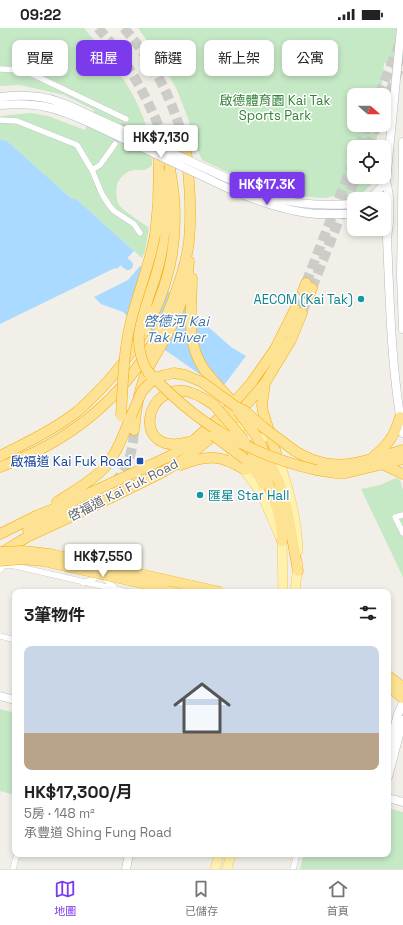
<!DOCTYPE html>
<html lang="zh-TW">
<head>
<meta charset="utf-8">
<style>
  :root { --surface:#fff; --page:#f6f6f6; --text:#222; --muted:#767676; --line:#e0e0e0; --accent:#7c3aed }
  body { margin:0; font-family:"Space Grotesk","Noto Sans TC",sans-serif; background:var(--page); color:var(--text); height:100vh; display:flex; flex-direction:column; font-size:15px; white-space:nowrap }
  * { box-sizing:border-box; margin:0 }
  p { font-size:13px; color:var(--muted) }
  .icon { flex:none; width:22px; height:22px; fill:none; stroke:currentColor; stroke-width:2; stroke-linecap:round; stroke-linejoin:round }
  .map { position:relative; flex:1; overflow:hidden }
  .side { position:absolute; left:12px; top:561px; width:379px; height:268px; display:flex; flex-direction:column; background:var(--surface); border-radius:8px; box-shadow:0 2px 6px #0003 }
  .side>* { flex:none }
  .hud { position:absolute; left:12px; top:12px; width:379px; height:36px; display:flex; gap:8px }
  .needle { width:26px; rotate:110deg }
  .controls { position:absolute; left:347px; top:60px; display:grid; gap:8px }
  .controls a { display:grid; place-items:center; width:44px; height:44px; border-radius:8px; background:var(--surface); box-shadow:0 2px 6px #0003; font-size:20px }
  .price { position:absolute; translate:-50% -34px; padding:0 9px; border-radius:4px; background:#fff; color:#222; font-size:13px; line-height:26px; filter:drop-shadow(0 1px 2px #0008) }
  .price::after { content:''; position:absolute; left:50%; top:24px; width:12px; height:9px; margin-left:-6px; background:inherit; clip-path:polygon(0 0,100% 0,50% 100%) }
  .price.on { background:var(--accent); color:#fff }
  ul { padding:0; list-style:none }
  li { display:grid; align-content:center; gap:8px; height:212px; padding:0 12px }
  li span { display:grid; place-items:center; height:124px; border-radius:8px; color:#555 }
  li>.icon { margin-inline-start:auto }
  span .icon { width:72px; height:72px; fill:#fffc; stroke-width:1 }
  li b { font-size:17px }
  h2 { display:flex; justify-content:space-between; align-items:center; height:48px; padding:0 12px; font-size:17px }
  .chip { padding:0 14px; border-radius:8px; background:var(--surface); box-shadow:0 2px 6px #0003; font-size:14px; line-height:36px }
  .chip.on { background:var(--accent); color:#fff }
  .status { display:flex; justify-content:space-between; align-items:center; height:28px; padding:0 20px; background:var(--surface); direction:ltr }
  .status svg { height:11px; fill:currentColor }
  .tab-bar { display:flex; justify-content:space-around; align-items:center; height:56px; border-top:1px solid var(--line); background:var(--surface); font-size:11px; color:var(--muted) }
  .tab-bar a { display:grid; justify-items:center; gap:2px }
  .tab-bar .on { color:var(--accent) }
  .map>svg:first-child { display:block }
</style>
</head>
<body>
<div class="status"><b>09:22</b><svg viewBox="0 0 49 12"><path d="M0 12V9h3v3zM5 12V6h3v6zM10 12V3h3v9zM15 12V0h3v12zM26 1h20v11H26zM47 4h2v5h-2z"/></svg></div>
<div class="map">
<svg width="403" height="841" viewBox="0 0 403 841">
  <rect width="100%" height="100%" fill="#f1efe8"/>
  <path fill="#c5e8c5" d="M0,0H84C117,39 153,84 152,137C141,147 140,139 130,143C124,145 119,151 117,156C116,162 116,169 118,175C122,183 142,194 149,200L145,223L142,230L76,171H72L7,113L0,111V88L30,85L48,88L85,102L94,82L64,67L20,57L0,58Z
    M138,0H403V37L384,35L381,67H354V97H378L376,119H354V149H373V155L361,166L338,167L326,170L307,169L262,159L242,151L202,132L194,115L189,93L177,62L160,31Z
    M396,450L400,452L403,462V549L361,461L380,457Z
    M0,681L15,685V767L0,763Z
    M388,780L403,784V841H300L304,826H388Z"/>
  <path fill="#aadaff" d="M0,111L7,113L72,171H76L134,223L117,241L115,240L0,296Z
    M140,238L231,319L246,328L221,361L165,322L123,284L101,276L94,269L128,252Z"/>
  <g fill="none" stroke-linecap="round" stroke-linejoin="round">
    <path stroke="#aadaff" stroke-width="10" d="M124,234L128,237"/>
    <path stroke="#ccccc8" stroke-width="5.5" stroke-dasharray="5.5 3" stroke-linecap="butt" d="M115,116L126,91"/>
    <path stroke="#ccccc8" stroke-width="10" stroke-dasharray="10 5" stroke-linecap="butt" d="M98,0C128,32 148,71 164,111
      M124,0C156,37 173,73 186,120
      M379,67L399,17
      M384,79L403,31
      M359,119L367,97
      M368,119L377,97
      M306,255L354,132
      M312,260L356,149
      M295,281L303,263
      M302,285L309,267
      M114,455C129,441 133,421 134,402"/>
    <g stroke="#b5b8bc" stroke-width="6">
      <path id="street" d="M0,41L20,42L34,47L126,91
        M0,92L17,93L77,117L92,142L102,166L109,177L114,183L134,196L140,205
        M92,142L100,137L115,116
        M403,487L395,489L403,505
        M0,542L3,538L11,537L128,564
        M101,547L115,560
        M83,555L96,550L100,546
        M0,608L15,612
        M13,841L17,826
        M293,841L297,826"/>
    </g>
    <g stroke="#b6babf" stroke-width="9">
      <path id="secondary" d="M401,0L386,154C391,170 390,193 387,210C390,275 391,341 403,405
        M0,69C19,67 41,67 59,74C70,77 81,83 91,88
        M0,77C36,74 56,79 88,94
        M403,114L401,248L403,301
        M240,156C250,160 260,166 271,169C298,177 326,178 354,176
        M236,164C262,174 289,184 317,186C329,186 342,186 354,186
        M370,171L386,154
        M0,668L15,672
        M388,724L398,686L403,675
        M388,749L403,692
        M388,770L403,774
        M126,841L129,826"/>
    </g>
    <g stroke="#f2c960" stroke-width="10">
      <path id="primary" d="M231,407C240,393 256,396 266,409
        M229,419L234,428L259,462L265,474L282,513L283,564
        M277,427C288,458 297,489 298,523
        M295,564L298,536
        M215,841L219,826
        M227,841L231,826"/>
    </g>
    <g stroke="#f9ab00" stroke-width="11">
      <path id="highway" d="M153,104L159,133L158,176L155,207
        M192,250C192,281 185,314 204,341C211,351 221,361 230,371
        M303,263L306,255
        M309,267L312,260
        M139,306C142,283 152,262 158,240C166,210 167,178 166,147
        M265,355L262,377L263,384L276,425
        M134,402C136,384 138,365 145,348C150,333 161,320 168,305C180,282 188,258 189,233
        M257,409L279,454L287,481L298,543
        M188,414C132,430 142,353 189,364C198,366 206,372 214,377
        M248,417C264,441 283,484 282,513
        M295,423C302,427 309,431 317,433C347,443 375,429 403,422
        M0,428C26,415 51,403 74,386C87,376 98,364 109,352C161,293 185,225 171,147C169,135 168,123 164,111
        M374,428C389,416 395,407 400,389
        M245,431L259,448L263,456
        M382,436L403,446
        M181,437C207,426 222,427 245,442
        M0,439C82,409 142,354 173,272C180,253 187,233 189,213C192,182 189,151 186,120
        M316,442L336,445H346L403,431
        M57,474C72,464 91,454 104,440C117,426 124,405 131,388
        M28,502L73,480
        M0,506L38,487L66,476L170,428L194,412L225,385L252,354L275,321L295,281
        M1,525L27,509L92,479L159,446L183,432L211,410L240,384L265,355L291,312L302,285
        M164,560L184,564"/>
    </g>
    <use href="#street" stroke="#fff" stroke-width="5.5"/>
    <use href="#secondary" stroke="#fff" stroke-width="8"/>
    <use href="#primary" stroke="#fff2af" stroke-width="9"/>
    <use href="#highway" stroke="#fde293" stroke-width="10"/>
    <g stroke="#b6babf" stroke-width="9" stroke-linecap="butt">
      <path id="secondary-bridge" d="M91,88L240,156
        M88,94L236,164"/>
    </g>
    <g stroke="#f9ab00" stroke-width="11" stroke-linecap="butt">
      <path id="highway-bridge" d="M139,306C138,320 141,333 149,346
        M146,341C195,395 245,425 316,442
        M214,377L244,412
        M238,383L257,409
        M121,388C123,357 123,324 131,293C138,264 150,236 155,207
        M131,388L142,363L155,350L165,347L174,345L185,347L202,354L235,378L245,383L263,399L295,423
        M214,408L245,431
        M0,524L23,523L50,526L220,564
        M0,533L22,531L43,533L164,560
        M388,648L403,659
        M388,658L403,670"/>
    </g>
    <use href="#secondary-bridge" stroke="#fff" stroke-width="8"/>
    <use href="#highway-bridge" stroke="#fde293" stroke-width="10"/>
  </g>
  <g fill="#0f9aa8" stroke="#fff" stroke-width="1.5">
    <circle cx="361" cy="271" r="4"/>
    <circle cx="200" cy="467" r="4"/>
  </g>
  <rect fill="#1a4fb4" stroke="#fff" stroke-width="1.5" x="136" y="429" width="8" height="8" rx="2"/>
  <g text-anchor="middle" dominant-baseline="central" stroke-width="3" stroke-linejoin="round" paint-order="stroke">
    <g font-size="13" fill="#348238" stroke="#fff">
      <text x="275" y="72">啟德體育園 Kai Tak<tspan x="275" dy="15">Sports Park</tspan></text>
    </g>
    <g font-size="13" fill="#0d838f" stroke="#fff" text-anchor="end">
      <text x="353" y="271">AECOM (Kai Tak)</text>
      <text x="208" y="467" text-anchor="start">匯星 Star Hall</text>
    </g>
    <g font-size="13" fill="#164399" stroke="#fff" text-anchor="end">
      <text x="132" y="433">啟福道 Kai Fuk Road</text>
    </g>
    <g font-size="13" fill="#5f6368" stroke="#fff">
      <text transform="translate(123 462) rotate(-27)">啓福道 Kai Fuk Road</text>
    </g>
    <g font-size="14" font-style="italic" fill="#4174aa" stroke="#fff">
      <text x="176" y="293">啓德河 Kai<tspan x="176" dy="16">Tak River</tspan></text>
    </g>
  </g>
</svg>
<div class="controls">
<a><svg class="needle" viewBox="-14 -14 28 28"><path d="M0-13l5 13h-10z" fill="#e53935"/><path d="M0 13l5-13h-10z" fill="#767676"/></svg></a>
<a><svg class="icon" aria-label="locate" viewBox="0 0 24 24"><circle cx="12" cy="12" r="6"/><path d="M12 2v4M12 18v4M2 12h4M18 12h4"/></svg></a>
<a><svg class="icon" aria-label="layers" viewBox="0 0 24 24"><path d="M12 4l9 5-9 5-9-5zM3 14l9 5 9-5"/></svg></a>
</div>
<b class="price" style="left:161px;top:131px">HK$7,130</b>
<b class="price on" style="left:267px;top:178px">HK$17.3K</b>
<b class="price" style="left:103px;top:550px">HK$7,550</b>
<div class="hud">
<a class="chip">買屋</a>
<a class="chip on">租屋</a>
<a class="chip">篩選</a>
<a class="chip">新上架</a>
<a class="chip">公寓</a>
</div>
<section class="side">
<h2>3筆物件<svg class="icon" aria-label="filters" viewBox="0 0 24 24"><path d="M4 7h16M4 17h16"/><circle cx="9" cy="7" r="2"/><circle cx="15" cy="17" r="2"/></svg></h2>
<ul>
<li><span style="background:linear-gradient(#c9d6e8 70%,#b9a48a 0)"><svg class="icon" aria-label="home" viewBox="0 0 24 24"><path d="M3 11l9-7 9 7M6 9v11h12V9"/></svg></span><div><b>HK$17,300/月</b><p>5房 · 148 m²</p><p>承豐道 Shing Fung Road</p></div></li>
</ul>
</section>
</div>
<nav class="tab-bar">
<a class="on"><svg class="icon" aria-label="map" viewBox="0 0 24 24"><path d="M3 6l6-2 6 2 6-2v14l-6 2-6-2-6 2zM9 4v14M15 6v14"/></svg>地圖</a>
<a><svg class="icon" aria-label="saved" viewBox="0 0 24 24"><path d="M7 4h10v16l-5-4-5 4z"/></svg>已儲存</a>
<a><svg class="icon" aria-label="home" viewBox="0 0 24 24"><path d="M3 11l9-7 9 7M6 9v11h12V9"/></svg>首頁</a>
</nav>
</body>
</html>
